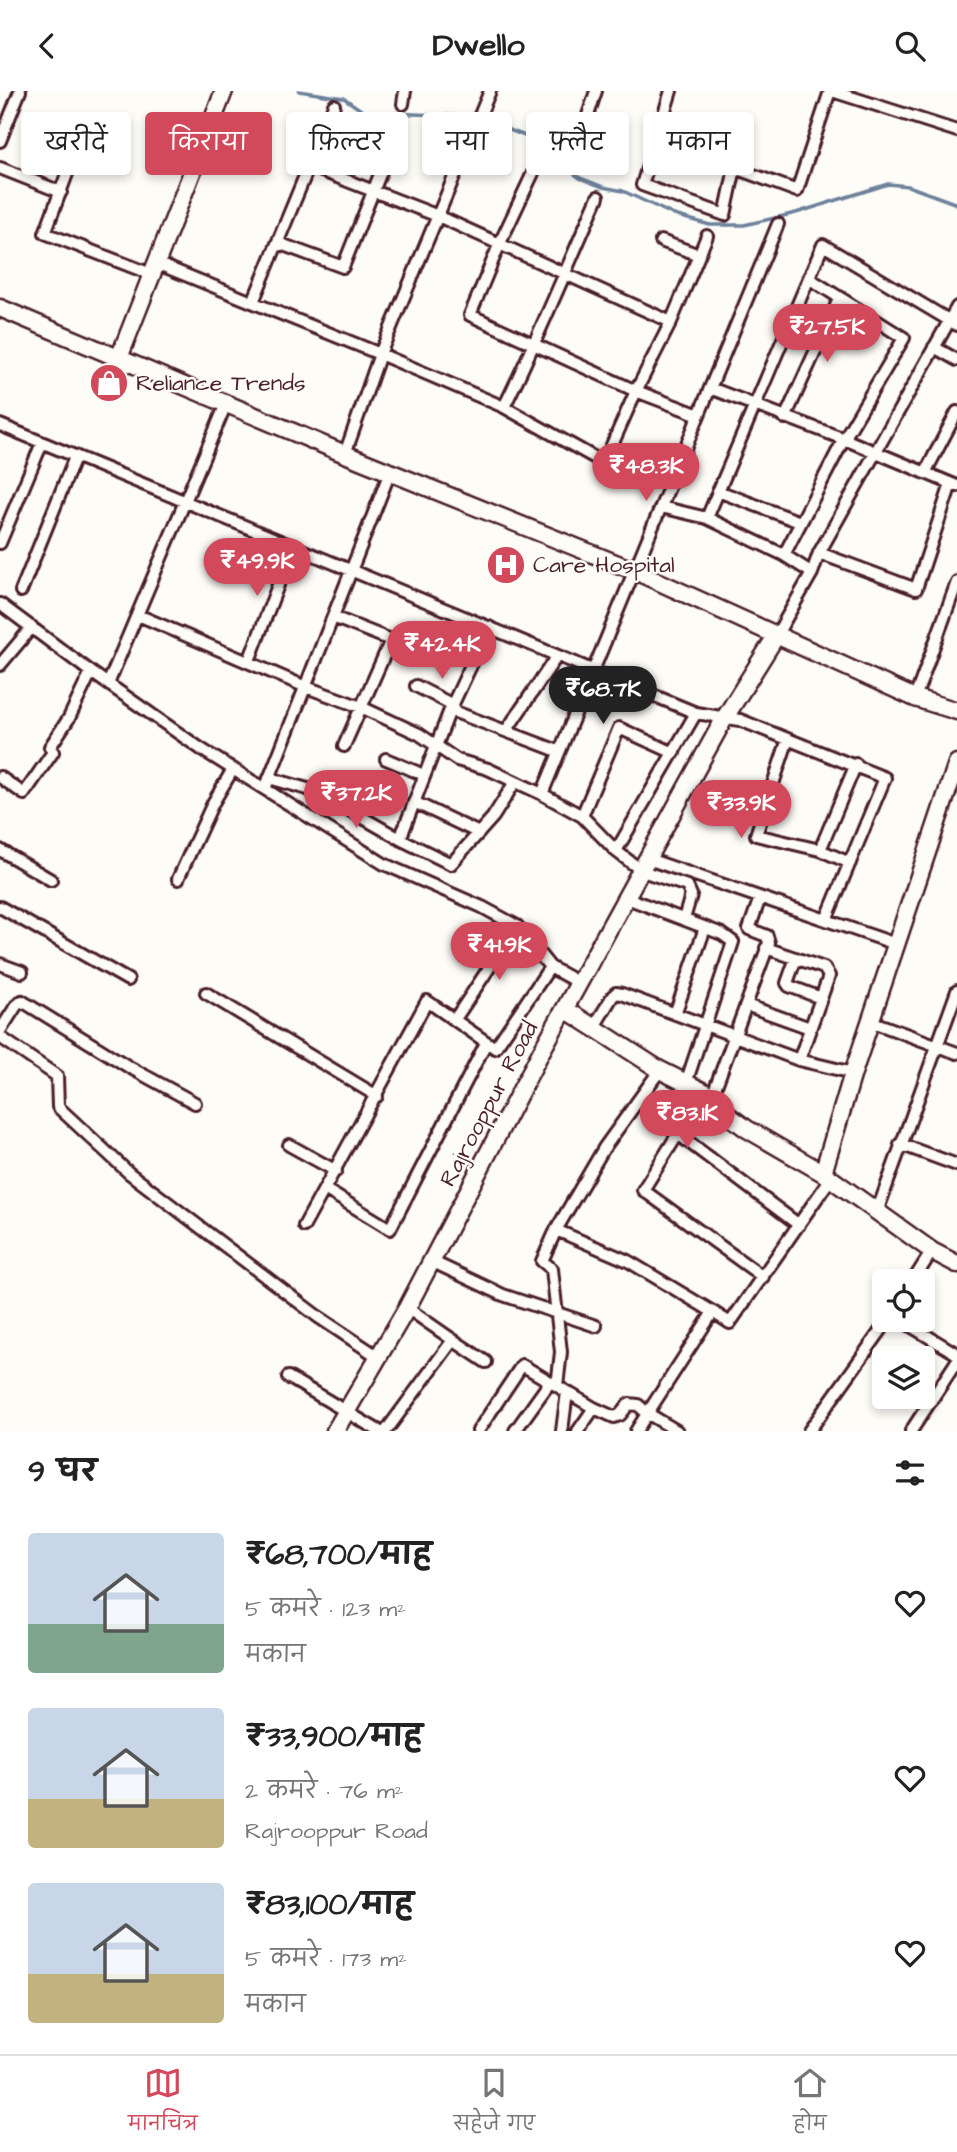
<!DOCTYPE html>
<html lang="hi">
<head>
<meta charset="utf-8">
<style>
  :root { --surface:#fff; --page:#f6f6f6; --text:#222; --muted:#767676; --line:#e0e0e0; --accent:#d1495b }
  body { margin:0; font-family:"Architects Daughter","Playpen Sans Deva",sans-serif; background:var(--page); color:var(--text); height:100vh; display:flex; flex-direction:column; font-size:26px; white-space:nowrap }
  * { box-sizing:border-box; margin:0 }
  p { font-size:23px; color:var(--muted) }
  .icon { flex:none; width:38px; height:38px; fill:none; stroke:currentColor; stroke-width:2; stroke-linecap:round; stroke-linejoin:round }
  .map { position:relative; height:1340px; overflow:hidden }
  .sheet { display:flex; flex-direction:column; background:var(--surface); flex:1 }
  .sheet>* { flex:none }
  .banner { position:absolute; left:21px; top:21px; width:915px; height:63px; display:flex; gap:14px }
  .tools { position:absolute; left:872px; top:1178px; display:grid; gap:14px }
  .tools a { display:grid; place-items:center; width:63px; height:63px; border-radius:7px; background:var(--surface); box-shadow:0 4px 10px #0003; font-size:35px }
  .price { position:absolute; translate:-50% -60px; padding:0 16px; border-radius:24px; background:var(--accent); color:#fff; font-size:23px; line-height:46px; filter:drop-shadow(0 2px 4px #0008) }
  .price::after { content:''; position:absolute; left:50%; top:42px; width:21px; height:16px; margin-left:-10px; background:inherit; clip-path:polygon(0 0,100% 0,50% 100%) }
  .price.active { background:#222; color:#fff }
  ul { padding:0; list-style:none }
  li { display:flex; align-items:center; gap:21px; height:175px; padding:0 28px }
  li span { display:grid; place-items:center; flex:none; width:196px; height:140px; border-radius:7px; color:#555 }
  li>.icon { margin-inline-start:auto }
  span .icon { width:84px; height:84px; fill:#fffc; stroke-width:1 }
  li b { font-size:30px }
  h2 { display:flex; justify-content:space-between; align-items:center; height:84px; padding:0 28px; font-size:30px }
  .tag { padding:0 24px; border-radius:7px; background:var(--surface); box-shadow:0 4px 10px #0003; font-size:24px; line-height:63px }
  .tag.active { background:var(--accent); color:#fff }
  header { display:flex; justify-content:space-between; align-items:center; height:91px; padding:0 28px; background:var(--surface); font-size:32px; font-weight:700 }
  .tabs { display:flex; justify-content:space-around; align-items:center; height:98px; border-top:2px solid var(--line); background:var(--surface); font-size:19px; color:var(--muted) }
  .tabs a { display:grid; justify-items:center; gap:4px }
  .tabs .active { color:var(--accent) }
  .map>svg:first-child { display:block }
</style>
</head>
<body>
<header><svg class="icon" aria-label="back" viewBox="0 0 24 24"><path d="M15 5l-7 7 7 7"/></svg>Dwello<svg class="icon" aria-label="search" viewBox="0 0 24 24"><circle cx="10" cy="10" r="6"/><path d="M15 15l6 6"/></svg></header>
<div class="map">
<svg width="957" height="1340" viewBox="0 0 957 1340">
  <rect width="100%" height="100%" fill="#fdfcf7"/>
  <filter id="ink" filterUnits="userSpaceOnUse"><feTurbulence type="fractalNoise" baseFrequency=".0143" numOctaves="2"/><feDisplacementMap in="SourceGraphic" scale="14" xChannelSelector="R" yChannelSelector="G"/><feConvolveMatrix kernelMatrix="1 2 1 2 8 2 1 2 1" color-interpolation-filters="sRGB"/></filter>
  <g filter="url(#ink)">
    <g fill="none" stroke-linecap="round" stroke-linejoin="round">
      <path stroke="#6d819b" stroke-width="3.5" d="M299,0L344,7L368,24L387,22L465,25
        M494,33L525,45L580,87L603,96L623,100L674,124L710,134H744L796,122L888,93L908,95L957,113"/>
      <g stroke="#4a1f2b" stroke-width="16">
        <path id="street" d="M671,0L642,94L725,124L735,77L797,100L830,0
          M832,0L957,40
          M403,13L405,0
          M80,48L45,142L151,183
          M0,50L20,0
          M573,70L596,0
          M309,75L334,14
          M0,77L61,101
          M533,82L500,152L470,224L636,300L699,324
          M661,150L699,164
          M278,152L343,176L398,38
          M156,172L380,263L504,316L604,372L636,300L671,231
          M253,211L309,75L438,125L671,231L707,145
          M934,256L957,269
          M710,297L844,348L957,395
          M504,316C538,248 567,176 598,106
          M785,327L840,206
          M0,334L696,622L740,629L885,687L826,829
          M345,363L380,263L490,0
          M925,382L957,321
          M718,400L800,431
          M661,416L707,427L784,464L812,482
          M707,427L823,154L957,234
          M0,452L42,352
          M819,462L916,498L951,393
          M784,464L844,348L904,247L810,188
          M21,500L75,366
          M0,513L91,581L201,658L384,773L482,816L517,835L550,876L579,892
          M138,524L306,596L361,616L419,643L457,669L488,678L542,703L582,725L616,760L642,780L687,795L691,804L684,828
          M333,526L391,549L344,655
          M776,545L812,482L819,462L957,216
          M249,570L293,455
          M0,574L32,536
          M108,593L226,313
          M416,595L453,614
          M915,607L957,491
          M450,619L558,660
          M506,640L557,565
          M788,648L756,744L820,759L850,772
          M386,668L424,684
          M0,686L24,703L53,661L50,656L69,627L91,581
          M269,687L318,701L400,748L451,773L493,726L515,691
          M265,698L390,381
          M542,703L778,133
          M414,711L479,742
          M582,725L619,637L674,662
          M400,748L450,619L489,536
          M0,759L51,789
          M820,759L856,673
          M616,760L696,622
          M648,768L896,853
          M178,788L213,712L233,678
          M627,807L722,843L733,851L686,992
          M0,816L128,889
          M766,857L824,877L829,885L799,969
          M796,867L787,892L789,895L821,907
          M0,873L22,881
          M206,902L377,1005
          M746,914L810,937
          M675,923L705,837
          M455,928L517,835
          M870,930L957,962
          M594,936L612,906L616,902L622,903L799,969L853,982
          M0,940L16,915L22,910L129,976L195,1012
          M0,946L57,985L58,1016L129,1082L317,1225L377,1265
          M704,1001L643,1099L763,1186
          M710,1011L769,852L767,845L749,838L760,807
          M678,1043L799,1134
          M900,1053L957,1074
          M289,1054L336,1080
          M326,1099L390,1138L486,952
          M877,1121L957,900
          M304,1135L427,910L495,957L550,876
          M556,1139L542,1170L552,1178L561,1261L557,1295
          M431,1170L503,1204L596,1235
          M913,1190L932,1160
          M713,1221L730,1232L831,1087
          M899,1228L957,1263
          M453,1249L486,1271
          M288,1286L379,1340
          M594,1317L614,1326L620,1324L629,1313L638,1314L647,1322L677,1340
          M386,1340L453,1249L407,1217
          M478,1340L522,1274L594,1317L578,1340
          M515,1340L550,1291
          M562,1340L567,1301
          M636,1340L713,1221L628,1170L556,1139L604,1057L660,979
          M809,1340L889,1228
          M911,1340L957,1270"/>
      </g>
      <g stroke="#4a1f2b" stroke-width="21">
        <path id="secondary" d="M0,217L345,363L635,480L915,607L957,620
          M119,267L224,0
          M565,918L660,979L704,1001L710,1011L747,1038L823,1082L932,1160L957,1173
          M823,1082L853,982L957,672
          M335,1340L407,1217L541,961L724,628L776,545"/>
      </g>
      <use href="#street" stroke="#fdfcf7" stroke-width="10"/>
      <use href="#secondary" stroke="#fdfcf7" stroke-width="16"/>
    </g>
  </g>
  <defs>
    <g id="shop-disc" transform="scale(2.0125)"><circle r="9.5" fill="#d1495b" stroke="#fdfcf7"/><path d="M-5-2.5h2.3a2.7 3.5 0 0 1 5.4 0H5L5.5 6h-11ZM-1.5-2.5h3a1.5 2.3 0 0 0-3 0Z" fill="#fff"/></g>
    <g id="hospital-disc" transform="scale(2.0125)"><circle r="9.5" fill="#d1495b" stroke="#fdfcf7"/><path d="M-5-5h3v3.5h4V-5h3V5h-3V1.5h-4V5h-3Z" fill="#fff"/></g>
  </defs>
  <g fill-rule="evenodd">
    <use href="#shop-disc" x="109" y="292"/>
    <use href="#hospital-disc" x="506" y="474"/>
  </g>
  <g text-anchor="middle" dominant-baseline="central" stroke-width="5" stroke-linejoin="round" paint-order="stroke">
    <g font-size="23" fill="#4a1f2b" stroke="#fdfcf7" text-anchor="start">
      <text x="136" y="292">Reliance Trends</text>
      <text x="533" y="474">Care Hospital</text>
    </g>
    <g font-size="23" fill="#4a1f2b" stroke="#fdfcf7">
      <text transform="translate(489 1013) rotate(-62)">Rajrooppur Road</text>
    </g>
  </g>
</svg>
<div class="tools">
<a><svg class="icon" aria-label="locate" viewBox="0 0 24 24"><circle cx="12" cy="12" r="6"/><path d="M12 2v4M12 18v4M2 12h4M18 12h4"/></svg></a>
<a><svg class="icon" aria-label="layers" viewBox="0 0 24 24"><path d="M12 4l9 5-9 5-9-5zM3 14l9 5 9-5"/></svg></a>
</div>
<b class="price" style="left:827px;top:273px">₹27.5K</b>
<b class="price" style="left:646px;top:412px">₹48.3K</b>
<b class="price" style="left:257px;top:507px">₹49.9K</b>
<b class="price" style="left:442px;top:590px">₹42.4K</b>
<b class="price active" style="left:603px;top:635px">₹68.7K</b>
<b class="price" style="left:356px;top:739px">₹37.2K</b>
<b class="price" style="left:741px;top:749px">₹33.9K</b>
<b class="price" style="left:499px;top:891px">₹41.9K</b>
<b class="price" style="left:687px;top:1059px">₹83.1K</b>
<div class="banner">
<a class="tag">खरीदें</a>
<a class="tag active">किराया</a>
<a class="tag">फ़िल्टर</a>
<a class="tag">नया</a>
<a class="tag">फ़्लैट</a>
<a class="tag">मकान</a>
</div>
</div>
<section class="sheet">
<h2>9 घर<svg class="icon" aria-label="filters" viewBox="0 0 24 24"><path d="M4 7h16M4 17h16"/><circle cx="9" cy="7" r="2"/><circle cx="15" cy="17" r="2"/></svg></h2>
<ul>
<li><span style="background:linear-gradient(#c9d6e8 65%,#7fa58c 0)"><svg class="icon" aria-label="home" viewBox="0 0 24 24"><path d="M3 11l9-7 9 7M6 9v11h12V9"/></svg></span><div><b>₹68,700/माह</b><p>5 कमरे · 123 m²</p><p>मकान</p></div><svg class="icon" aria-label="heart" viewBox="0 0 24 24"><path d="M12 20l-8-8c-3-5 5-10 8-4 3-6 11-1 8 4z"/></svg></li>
<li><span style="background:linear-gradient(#c9d6e8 65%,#c2b280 0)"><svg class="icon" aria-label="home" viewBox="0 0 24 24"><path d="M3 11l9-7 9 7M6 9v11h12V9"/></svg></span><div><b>₹33,900/माह</b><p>2 कमरे · 76 m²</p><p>Rajrooppur Road</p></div><svg class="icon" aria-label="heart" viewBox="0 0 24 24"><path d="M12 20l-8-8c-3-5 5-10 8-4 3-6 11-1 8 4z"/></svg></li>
<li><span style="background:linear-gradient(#c9d6e8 65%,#c2b280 0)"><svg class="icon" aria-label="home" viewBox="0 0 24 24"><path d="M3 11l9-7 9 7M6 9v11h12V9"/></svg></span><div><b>₹83,100/माह</b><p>5 कमरे · 173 m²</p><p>मकान</p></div><svg class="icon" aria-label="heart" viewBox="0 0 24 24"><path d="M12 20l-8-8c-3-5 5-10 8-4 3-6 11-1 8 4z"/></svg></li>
</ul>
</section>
<nav class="tabs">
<a class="active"><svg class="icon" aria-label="map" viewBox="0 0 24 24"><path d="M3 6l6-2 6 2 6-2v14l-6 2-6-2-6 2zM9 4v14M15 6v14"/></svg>मानचित्र</a>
<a><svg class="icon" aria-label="saved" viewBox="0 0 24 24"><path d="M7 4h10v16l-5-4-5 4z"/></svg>सहेजे गए</a>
<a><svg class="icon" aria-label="home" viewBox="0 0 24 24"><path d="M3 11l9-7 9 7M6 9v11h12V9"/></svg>होम</a>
</nav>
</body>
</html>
